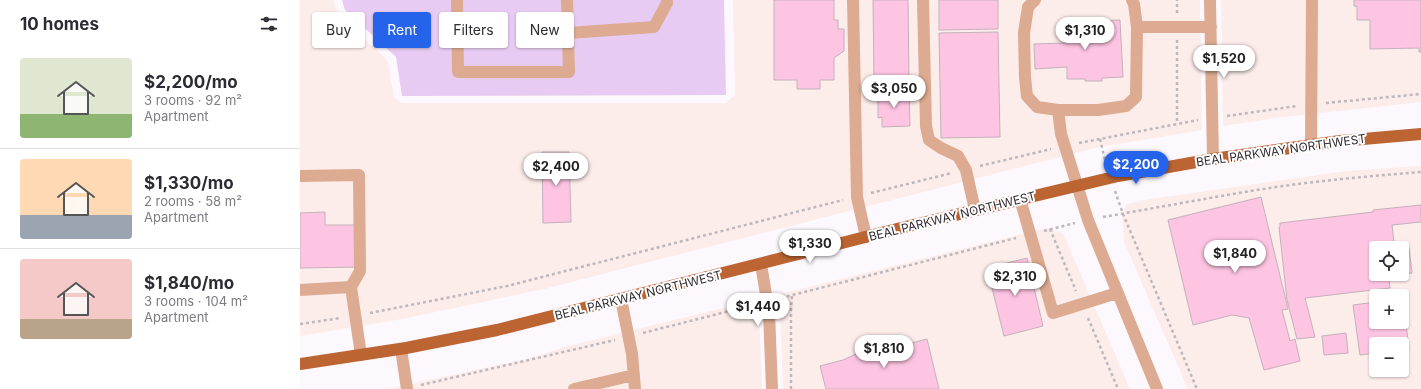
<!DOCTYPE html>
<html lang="en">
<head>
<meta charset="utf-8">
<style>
  :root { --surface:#fff; --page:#f7f7f7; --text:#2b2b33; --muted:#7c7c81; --line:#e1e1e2; --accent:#2563eb }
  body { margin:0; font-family:Inter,sans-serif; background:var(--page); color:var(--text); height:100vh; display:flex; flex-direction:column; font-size:15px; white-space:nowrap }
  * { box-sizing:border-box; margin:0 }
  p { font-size:13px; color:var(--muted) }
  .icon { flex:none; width:22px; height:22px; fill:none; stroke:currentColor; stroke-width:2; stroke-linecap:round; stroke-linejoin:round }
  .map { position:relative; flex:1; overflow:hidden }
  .side { display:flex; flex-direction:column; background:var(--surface); width:300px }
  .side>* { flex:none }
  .guide { position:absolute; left:12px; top:12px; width:380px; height:36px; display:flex; gap:8px }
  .fabs { position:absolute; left:1069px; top:241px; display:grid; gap:8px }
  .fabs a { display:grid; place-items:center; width:40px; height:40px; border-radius:4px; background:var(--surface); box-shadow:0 1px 3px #0004; font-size:20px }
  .price { position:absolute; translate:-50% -34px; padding:0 9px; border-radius:14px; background:#fff; color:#222; font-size:13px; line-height:26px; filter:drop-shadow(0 1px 2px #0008) }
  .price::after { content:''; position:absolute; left:50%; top:24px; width:12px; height:9px; margin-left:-6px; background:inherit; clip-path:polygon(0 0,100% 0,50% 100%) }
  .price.current { background:var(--accent); color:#fff }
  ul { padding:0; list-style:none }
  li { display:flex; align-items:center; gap:12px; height:100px; padding:0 20px }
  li+li { border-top:1px solid var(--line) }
  li span { display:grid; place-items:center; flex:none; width:112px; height:80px; border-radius:4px; color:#555 }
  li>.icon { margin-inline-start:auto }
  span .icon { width:48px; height:48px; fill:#fffc; stroke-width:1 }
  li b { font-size:17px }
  h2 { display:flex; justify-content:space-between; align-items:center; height:48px; padding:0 20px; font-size:17px }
  .pill { padding:0 14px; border-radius:4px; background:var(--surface); box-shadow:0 1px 3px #0004; font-size:14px; line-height:36px }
  .pill.current { background:var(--accent); color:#fff }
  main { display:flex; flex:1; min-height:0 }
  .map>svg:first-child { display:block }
</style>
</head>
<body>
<main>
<section class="side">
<h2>10 homes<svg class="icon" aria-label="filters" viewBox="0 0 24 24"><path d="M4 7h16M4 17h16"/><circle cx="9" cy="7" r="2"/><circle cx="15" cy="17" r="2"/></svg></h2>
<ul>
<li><span style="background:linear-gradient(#dfe7d0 70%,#8fb573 0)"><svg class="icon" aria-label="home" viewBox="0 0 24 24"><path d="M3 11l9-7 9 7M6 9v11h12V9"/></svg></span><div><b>$2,200/mo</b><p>3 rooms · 92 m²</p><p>Apartment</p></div></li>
<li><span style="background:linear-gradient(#ffd9b3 70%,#9aa5b1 0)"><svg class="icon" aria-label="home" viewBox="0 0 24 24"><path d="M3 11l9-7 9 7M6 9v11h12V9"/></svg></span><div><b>$1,330/mo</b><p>2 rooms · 58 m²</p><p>Apartment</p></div></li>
<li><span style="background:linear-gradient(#f6c9c9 75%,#b9a48a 0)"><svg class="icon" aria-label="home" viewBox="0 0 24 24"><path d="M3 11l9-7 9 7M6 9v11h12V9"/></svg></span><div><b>$1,840/mo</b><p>3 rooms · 104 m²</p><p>Apartment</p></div></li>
</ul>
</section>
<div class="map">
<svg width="1121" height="389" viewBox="0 0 1121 389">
  <rect width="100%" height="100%" fill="#fdf8fe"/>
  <path fill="#fcecea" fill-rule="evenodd" d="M0,0H33L39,15L87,60L94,97L102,103H426L435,95L433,0H900L902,130L799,147L244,289L102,319L0,336Z
    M921,0H1121V102L975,118L923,126Z
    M1121,166V389H888L824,242L822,213L827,204L844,200L1047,171ZM1076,248H1102V274H1076ZM1076,296H1102V322H1076ZM1076,344H1102V370H1076Z
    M746,228L763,233L830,389H483L480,312L477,295Z
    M456,300L459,313L462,389H88L231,358L268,346Z"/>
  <path fill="#e8cbf3" d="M42,0H424L426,95L102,96L96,57L45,10Z"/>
  <path fill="#fec5e3" stroke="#c3b1ba" d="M474,0H534V20H538V29H544V51L534,58V80H520V89H497V80H474Z
    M573,0H608L609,80H574Z
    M639,0H698V29L639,30Z
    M1054,0H1121V52H1119V48L1070,49V20H1057V6H1054Z
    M799,18V21L820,20L823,77L802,78V81H785V79H767V67L735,69L734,44L766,43L765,22L782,21V19Z
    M698,32L700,137L641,138L639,33Z
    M609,91L610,126L582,127V117L578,118V92Z
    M242,152H269L271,222L243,223Z
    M961,197L988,309L982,310L990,341L995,339L1000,361L964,370L949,318L932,315L893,325L868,220Z
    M1121,205V222L1092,225L1094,243L1077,245V248H1076V274H1102V249L1109,248L1112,273L1081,277V280L1089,279L1090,288L1005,298L1015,337L997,339L987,300L979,227H980V223L1073,212V210Z
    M25,212V225H57L58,267L0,268V213Z
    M727,258L743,326L704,336L687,268Z
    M1103,298L1109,349L1102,350V344H1076V353L1060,355L1053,305L1076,302V322H1102Z
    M1046,333L1048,353L1024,355L1022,336Z
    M627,339L639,389H526L520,366L543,360L565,350L577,346L604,345Z"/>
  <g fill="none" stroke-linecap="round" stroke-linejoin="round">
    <path stroke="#bdb8be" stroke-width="2.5" stroke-dasharray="3 3" stroke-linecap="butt" d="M877,13V0
      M877,40V124
      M1026,103L1121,94
      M927,116L997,106
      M800,139L806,164
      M779,143L898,120
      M680,166L751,149
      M815,191L823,214L897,389
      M571,193L652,173
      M803,217C861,207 918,196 976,187C1024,180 1073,176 1121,172
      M750,229L776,291
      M744,231L775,223
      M481,298L716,238
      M70,313L207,286L543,200
      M788,318L818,389
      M0,324L41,318
      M343,333L453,305
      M121,385L315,340
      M491,389V309L492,296"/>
    <path stroke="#ddab91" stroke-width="12" d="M157,0L158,72H269L267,0
      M553,0L557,197L566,237
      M623,0L626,126L629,140L641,148L658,156L666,170L675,210
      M735,0L728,7L724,33L725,77L727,96L737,107L758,110
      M832,0L834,4L837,27
      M910,0L913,159
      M268,33L354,27L367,3V0
      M1011,145L1012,0
      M0,176L59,175L60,271L51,287
      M720,199L753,313L817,293
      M461,264L469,313L472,389
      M0,290L51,287L61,355
      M321,299L332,354L335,389
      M101,349L107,389
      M274,389L334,375
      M857,389L788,220L761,134L758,110H798L826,106L836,97L837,27H911"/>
    <path stroke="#bc6432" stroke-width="12" d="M0,364L106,348L197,330L601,228L818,176L913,159L1040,141L1121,134"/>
  </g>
  <g text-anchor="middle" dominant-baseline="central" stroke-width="4" stroke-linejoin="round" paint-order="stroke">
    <g font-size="12" fill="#312c32" stroke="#fff">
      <text transform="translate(981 150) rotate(-8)">BEAL PARKWAY NORTHWEST</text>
      <text transform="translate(652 216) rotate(-14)">BEAL PARKWAY NORTHWEST</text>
      <text transform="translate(338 295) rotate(-14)">BEAL PARKWAY NORTHWEST</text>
    </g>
  </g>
</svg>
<div class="fabs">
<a><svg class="icon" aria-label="locate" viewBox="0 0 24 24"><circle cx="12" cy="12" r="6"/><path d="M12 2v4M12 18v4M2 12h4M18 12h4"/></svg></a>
<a>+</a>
<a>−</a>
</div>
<b class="price" style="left:785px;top:51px">$1,310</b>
<b class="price" style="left:924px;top:79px">$1,520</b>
<b class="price" style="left:594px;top:109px">$3,050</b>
<b class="price current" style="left:836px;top:185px">$2,200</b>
<b class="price" style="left:256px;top:187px">$2,400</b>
<b class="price" style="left:510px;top:264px">$1,330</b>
<b class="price" style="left:935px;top:274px">$1,840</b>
<b class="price" style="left:715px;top:297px">$2,310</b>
<b class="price" style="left:458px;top:327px">$1,440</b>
<b class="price" style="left:584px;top:369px">$1,810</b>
<div class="guide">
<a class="pill">Buy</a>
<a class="pill current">Rent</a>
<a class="pill">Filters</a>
<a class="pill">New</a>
</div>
</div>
</main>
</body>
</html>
